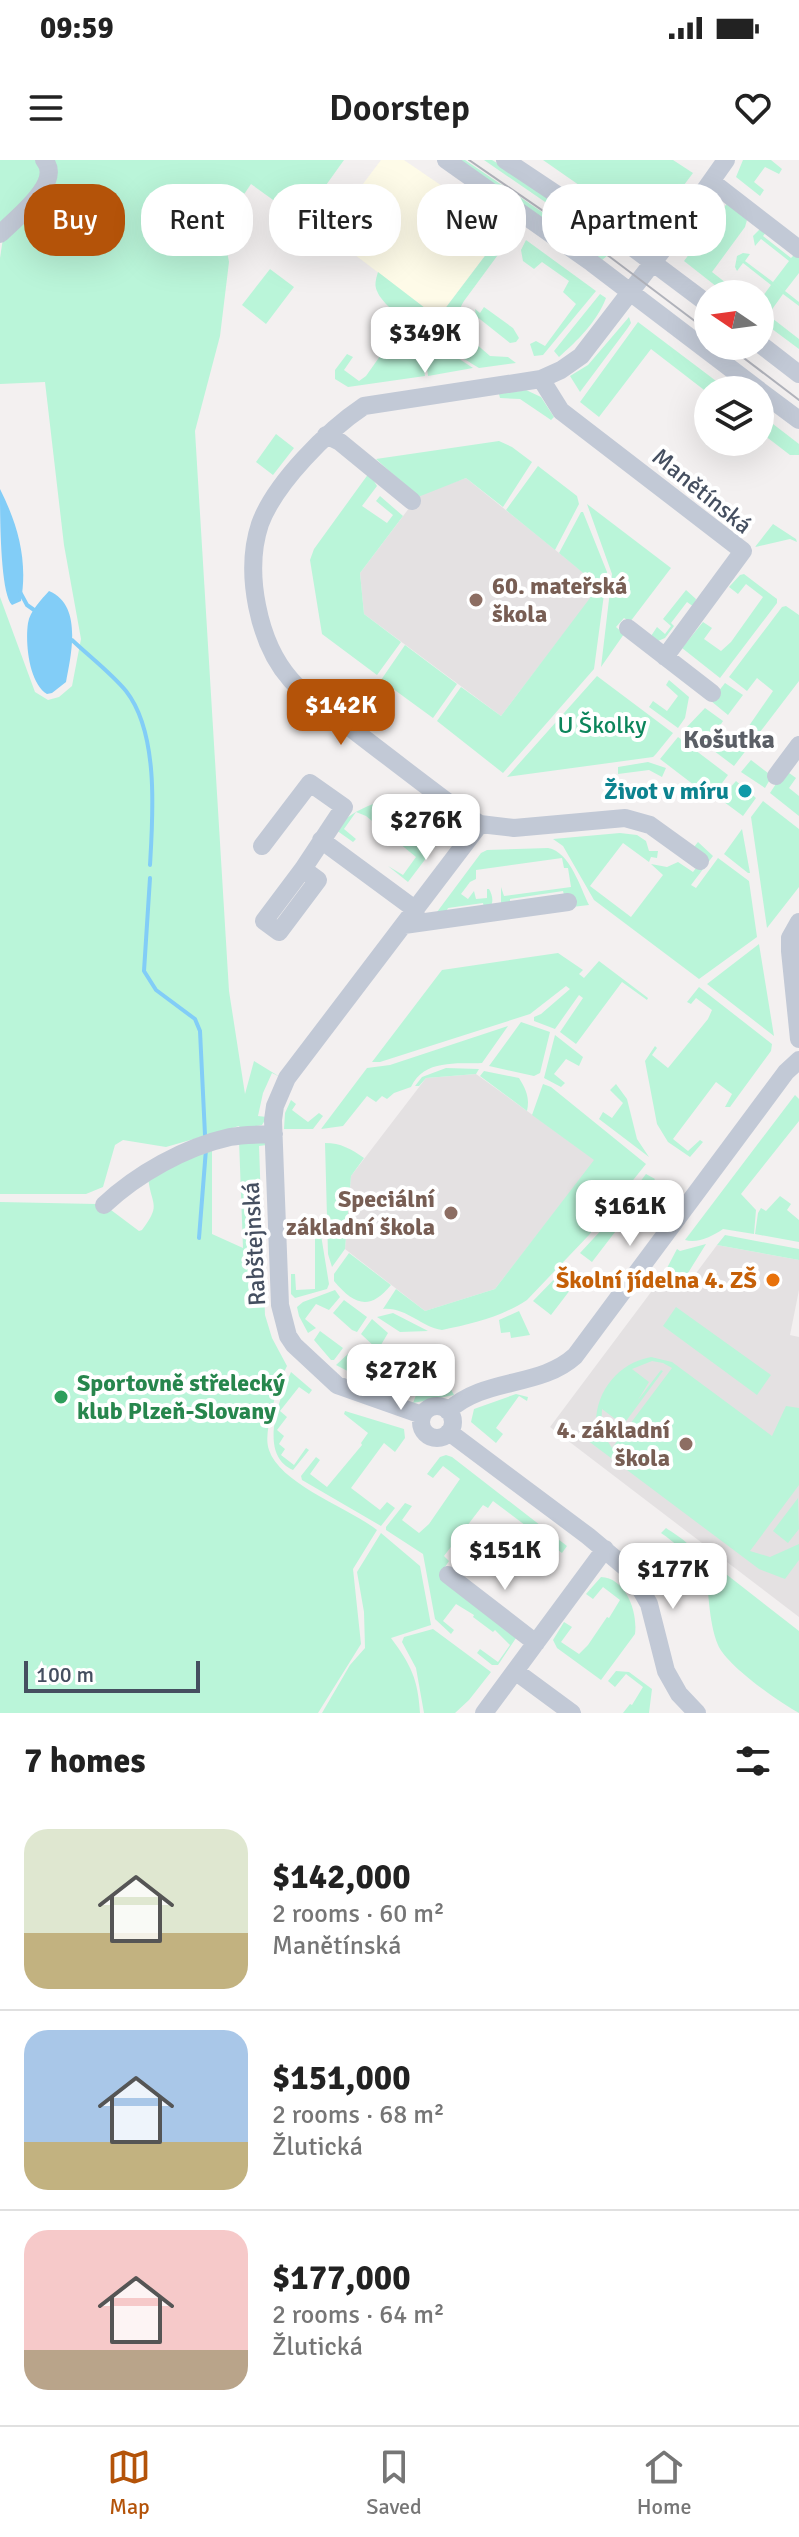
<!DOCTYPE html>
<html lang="en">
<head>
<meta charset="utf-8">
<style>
  :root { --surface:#fff; --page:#f2f2f2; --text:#222; --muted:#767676; --line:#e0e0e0; --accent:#b45309 }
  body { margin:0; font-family:Signika,sans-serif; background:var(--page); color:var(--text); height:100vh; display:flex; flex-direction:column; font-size:30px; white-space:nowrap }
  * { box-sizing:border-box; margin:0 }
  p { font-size:26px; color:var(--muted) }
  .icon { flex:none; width:44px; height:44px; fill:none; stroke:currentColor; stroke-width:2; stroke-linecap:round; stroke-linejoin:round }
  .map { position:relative; height:1553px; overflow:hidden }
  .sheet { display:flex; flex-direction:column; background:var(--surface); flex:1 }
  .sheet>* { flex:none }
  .hud { position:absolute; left:24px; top:24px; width:752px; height:72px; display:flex; gap:16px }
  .needle { width:52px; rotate:283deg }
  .controls { position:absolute; left:694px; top:120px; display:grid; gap:16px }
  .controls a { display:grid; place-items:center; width:80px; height:80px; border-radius:50%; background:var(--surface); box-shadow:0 8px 32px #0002; font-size:40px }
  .scale { position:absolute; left:24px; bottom:20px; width:176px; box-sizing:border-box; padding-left:8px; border:4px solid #454f60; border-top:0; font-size:22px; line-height:28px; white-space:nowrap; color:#454f60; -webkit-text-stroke:6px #fff; paint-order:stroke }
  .price { position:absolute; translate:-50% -68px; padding:0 18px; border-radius:16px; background:#fff; color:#222; font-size:26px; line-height:52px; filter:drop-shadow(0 2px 4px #0008) }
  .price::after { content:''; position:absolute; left:50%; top:48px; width:24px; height:18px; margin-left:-12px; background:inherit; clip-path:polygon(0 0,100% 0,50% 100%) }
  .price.on { background:var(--accent); color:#fff }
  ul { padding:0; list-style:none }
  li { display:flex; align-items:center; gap:24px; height:200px; padding:0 24px }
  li+li { border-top:2px solid var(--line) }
  li span { display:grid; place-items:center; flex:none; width:224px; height:160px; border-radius:24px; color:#555 }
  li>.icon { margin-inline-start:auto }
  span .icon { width:96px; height:96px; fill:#fffc; stroke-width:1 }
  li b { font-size:34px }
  h2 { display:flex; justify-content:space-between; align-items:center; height:96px; padding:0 24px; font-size:34px }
  .pill { padding:0 28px; border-radius:32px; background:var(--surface); box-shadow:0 8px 32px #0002; font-size:28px; line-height:72px }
  .pill.on { background:var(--accent); color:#fff }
  .status { display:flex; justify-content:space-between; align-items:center; height:56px; padding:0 40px; background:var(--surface); direction:ltr }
  .status svg { height:22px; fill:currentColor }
  header { display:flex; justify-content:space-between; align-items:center; height:104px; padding:0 24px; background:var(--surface); font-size:36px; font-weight:600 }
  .dock { display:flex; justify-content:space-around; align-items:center; height:112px; border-top:2px solid var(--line); background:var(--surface); font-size:22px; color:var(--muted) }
  .dock a { display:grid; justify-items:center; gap:4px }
  .dock .on { color:var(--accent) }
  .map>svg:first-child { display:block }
</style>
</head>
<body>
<div class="status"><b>09:59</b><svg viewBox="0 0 49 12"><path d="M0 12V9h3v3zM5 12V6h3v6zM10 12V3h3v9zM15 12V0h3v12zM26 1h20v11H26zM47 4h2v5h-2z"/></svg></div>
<header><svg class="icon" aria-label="menu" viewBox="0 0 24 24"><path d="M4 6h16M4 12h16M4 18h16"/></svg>Doorstep<svg class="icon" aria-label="heart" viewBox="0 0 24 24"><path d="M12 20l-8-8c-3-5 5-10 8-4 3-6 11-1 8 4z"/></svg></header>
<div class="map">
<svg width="799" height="1553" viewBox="0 0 799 1553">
  <rect width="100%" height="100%" fill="#f3f0f0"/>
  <path fill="#fefbe8" d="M381,0H404L505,69L438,158L326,73Z"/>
  <path fill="#e4e1e2" d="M466,318L600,426L501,556L364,454L360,413L419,335Z
    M476,914L595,1000L495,1129L425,1151L345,1089L351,1016L426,918Z
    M717,1085L799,1100V1130L790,1175L799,1177V1457L550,1267L660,1120L676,1129L682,1120L688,1124Z"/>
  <path fill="#baf5d9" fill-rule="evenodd" d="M0,0H344L301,60L251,24L230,55L226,86L229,102L220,176L195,271L229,831L245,934L254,901L280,917L272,913L263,933L258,956L267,957L262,965L241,969L239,966L166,987L123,980L115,985L103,1027L86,1034H0V437L35,532L48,540L59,537L72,526L81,479L64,385L45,222L0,224V98L5,65L0,68Z
    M460,0H465L607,96L602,100Z
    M484,0H492L542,30L615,82L612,88Z
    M543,0H673L693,13L666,49L645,71Z
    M743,0H771L782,9L779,14L765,7L754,22L764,30L760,36L736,17Z
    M719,39V44L683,95L678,92L704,46L708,42Z
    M728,42L747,60L745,67L712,112L740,134H726L684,101Z
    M471,45L514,73L464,141C456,153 458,164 468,174L467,176L490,196L508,197L516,203L479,208C456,193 386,155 377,131C374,125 376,119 378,112L438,158L503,72L469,48Z
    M761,68L768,70L763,76L791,98L797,92L799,93V113L785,131L799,142V146L783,134L768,155L799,179V189L760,160V140L771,125L743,103L737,111L735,107L737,96L743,93L750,94L745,101L773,122L789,101L761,79L755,86L753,76Z
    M526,80L596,131L543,195L534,196L530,184L536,181L545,186L576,144L563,132L569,121L542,102L534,109L523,101L521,90Z
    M270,109L294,127L266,164L242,145Z
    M600,134L606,138C597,162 577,181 559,197L554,191Z
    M484,147L513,168L519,178L516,182L510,183L476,156L475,149L480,153Z
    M629,157L631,163L627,169L580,232L570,216L588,205Z
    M404,162L419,172L425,216L348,227L335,219V210L347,194L353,197L344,210L359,221L366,216Z
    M638,162L728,230H708V233L651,189L599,257L580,242Z
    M423,175L473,208L428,216Z
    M526,230L541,237L554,257L551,260L520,239L500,238L499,234Z
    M760,254L799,284V295H790L760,272Z
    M276,274L294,288L273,315L256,302Z
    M499,281L512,287L532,302L503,347L466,318L418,337L376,299Z
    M538,306L577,336L579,344L555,390L506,350Z
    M369,313L377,326L362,346L387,363L393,355L376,341L380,336L403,356L360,413L364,454L401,482L377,515L322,474L310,400L314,389Z
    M587,344L671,408L630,462L624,458L616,467L624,474L601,507L612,414Z
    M581,352H583L607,412L594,509L503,613L437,561L461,527L501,556L599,426L559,393Z
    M773,364L796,379L797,382L790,379L755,387Z
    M744,414L777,439V443L720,518L682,488L703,462L712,468L704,479L721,491L731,482L763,437L746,424L738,434L729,427L740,415Z
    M686,430L696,439L694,447L687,442L671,463L674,466L665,478L658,481L651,476L657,467L665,474L671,466L663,459Z
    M786,446L799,455V521L734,606L685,569L705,548L723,561L715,573L732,585L742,576L773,531L757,518L747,531L729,517L782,447Z
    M405,485L457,524L433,558L381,520Z
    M597,516L673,573L656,594L653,597L507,617Z
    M669,520L689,537L685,558L678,568L649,547L653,541L667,551L678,536L666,525Z
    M725,523L743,535L728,555L711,541Z
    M678,577L728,615L711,638L660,599Z
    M751,600L772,616L765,628L741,612Z
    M648,602L666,608L662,617L649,610L618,614V607Z
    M785,610L796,618L789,628L799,636V656L770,633Z
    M736,621L756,638L743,656L720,639Z
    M400,637L412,639L449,668L408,722L388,706L403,715L416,697L366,656L356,652L344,669L356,679L353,682L336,670C350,650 375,642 400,637Z
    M763,641L799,669V727L767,768L751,657Z
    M742,669L750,713H748L724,694Z
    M620,673L637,675L646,681L649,691H658L657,698L651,697L649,702L623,683L590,726L631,757L663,715L651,704L667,707L678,702L693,712L705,696L694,687L698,682L713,696L691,725L696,728L718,698L749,721L757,777L699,819L594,740L563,686L553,679Z
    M548,688C570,692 580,727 589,745L572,747L565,739L563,731L510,739V747L501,746V727L504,736L571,727L568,708H564L562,698L476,710V719L470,722L461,734L468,739L474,731L476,739L487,738V729H489C494,738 494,746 485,752L483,743L448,748L443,758L437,752L481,693L487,690Z
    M759,784L774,876L707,824Z
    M558,793L583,810L579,814L584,818L599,801L648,838L647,840L622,822L576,884L560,872L583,838L579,835L555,869L534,861V857L541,854L570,829L566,826L530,854L380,902H372L442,810Z
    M699,827L772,884L771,891L730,947H725L732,934L716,922L673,979L688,991L700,980L703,982L690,997L668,982L657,964L645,901L655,886L657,888L652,895L668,908L708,859L712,850L696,838L691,844L687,842Z
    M521,862L550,872L540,913L534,916L489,906Z
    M508,866L482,903C457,904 424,899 411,927L394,933L387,939L382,936L376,942L367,936L343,966L321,969L367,908L390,905Z
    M555,875L583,897L579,906L566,899L554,914L565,923L561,927L544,918Z
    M446,908L479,909L476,914L426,918L419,926H415L422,917Z
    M484,911L519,918C526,929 530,938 527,951L480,916Z
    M543,924L551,927L646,1004L589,1075L527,1140C501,1157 472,1164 442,1170C421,1167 406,1147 383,1149L396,1129L425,1151L495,1129L594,1000L532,955Z
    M616,924L627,939L637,979L649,997L599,959L603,952L612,958L623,943L610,930Z
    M795,935L799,939V961L741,1034L756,1050L754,1074L723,1069C713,1076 697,1084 685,1080Z
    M291,940L296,944L292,950L308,962L319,953L323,956L313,969H284L285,953Z
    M260,977L267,985L259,986L265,1155L272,1178L287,1206C279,1221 275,1237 271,1253C269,1264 265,1279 269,1290C280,1324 349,1348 377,1370L353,1409L361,1484L318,1553H0V1042L96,1044L107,1047L139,1071L142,1070C162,1043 151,1046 148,1017L212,986V1074L243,1088L239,980Z
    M325,983C341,983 351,989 364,998L351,1016L345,1089L332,1107L328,1094Z
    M646,1014L655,1019L630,1052L623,1044Z
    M780,1036L791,1044L787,1050L799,1060V1082L755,1074L758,1053L761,1048L766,1051Z
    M606,1065L615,1072L592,1102L580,1093Z
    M315,1075H321L329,1124L327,1129L295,1138L291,1134V1114H295L296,1130L315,1129Z
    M725,1075L799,1089V1100L717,1085Z
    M706,1084L688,1113L676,1114L667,1108L677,1089L680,1091Z
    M349,1093L391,1125C370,1151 354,1145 334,1121V1114Z
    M563,1110L577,1121L551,1155L533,1141Z
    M335,1130L340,1137L329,1150L316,1144L305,1159L316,1168L308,1173L299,1156L297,1147L303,1142Z
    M344,1140L367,1157L357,1172L352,1170L333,1153Z
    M676,1147L771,1215L757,1235L663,1166Z
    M519,1151L530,1175L511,1178L510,1172L501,1173L499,1160Z
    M393,1153L428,1171L400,1172L377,1157Z
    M372,1159L388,1173L378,1190L361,1174Z
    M320,1171L343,1188L334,1200H331L314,1180Z
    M349,1193L375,1213L374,1220L361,1218L336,1205Z
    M651,1197L672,1202L772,1276L786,1246L799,1248V1325L750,1391L770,1397L799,1384V1400L785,1419L759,1409L579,1274L583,1268L598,1278C589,1241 613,1204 651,1197ZM652,1201L663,1203L672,1208L612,1288L601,1271L602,1249L618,1261L610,1272L615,1276L663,1211L661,1210L638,1240L649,1222L632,1209Z
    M291,1212L312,1230L309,1234L299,1227L280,1251L287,1257L277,1270L284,1276L279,1284L285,1289L281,1295L294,1305L306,1288L309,1290L293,1310C257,1294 280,1238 291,1212Z
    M446,1220L454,1235L413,1243L421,1222Z
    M516,1234L528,1237L527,1241L519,1236L496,1268L503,1274L496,1283L471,1262L474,1249Z
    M345,1251L404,1269L405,1278L395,1292L384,1283L351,1328L380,1350L387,1342L395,1348L381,1366L302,1320L301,1316L316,1297L320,1300L310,1314L327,1327L362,1285L361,1283L368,1273L344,1254Z
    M446,1295L452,1297L567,1386L562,1393L493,1341L488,1348L483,1345L444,1396L449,1401L439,1416L518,1475L498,1505H492L477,1493L480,1489L498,1502L510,1485L495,1470L493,1472L473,1457L474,1455L456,1444L443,1461L454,1470L451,1474L435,1459L423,1394L386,1370V1367L405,1343L412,1346L402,1360L419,1373L429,1364L460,1319L443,1306L433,1318L427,1314L440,1297Z
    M798,1338L799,1369L788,1383L773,1371Z
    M666,1368C679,1377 695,1385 698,1402L691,1404C687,1392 670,1379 661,1373Z
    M381,1373L420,1406L431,1465L391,1478C411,1505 418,1519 420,1553H322L350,1505L365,1488L364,1452L357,1412Z
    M708,1400L799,1471V1553C779,1542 727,1506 718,1485C708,1461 709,1429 705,1404Z
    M601,1417C626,1418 638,1452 635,1474L601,1520L557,1488L553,1480L564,1462L572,1467L561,1482L579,1494L588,1485L607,1457L609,1458L620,1440L603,1427L593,1439L586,1434Z
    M433,1469L491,1512L469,1540L455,1553H424L416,1508L402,1482L404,1477Z
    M616,1511L629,1512L652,1529L649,1553H623L630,1544L632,1545L643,1527L626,1514L615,1527L608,1521Z"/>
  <path fill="#82cdf7" d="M0,329C18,365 28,400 21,441L12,445C0,433 0,354 0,329Z
    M49,431C83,445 71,495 66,522L52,533L47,534C29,523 25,483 28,463C30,451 41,440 49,431Z"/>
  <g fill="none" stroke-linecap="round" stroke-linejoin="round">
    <path stroke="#82cdf7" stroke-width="4" d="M20,432L27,445L37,452
      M72,480C90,497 111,513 126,531C159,573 153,655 150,705
      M150,718L144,811L156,830L195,859L200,871L205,975
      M199,1078L206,989"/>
    <path stroke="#c2c9d6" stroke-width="18" d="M446,0L592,103L759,230
      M505,0L604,66L708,144
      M712,22L799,89
      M0,74C15,59 64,22 44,0
      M760,184L799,214
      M541,219L561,251L743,391L665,497
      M760,231L799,260
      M326,275L340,282L412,341
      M628,468L712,533
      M776,616L799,585
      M321,680L416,750
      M262,686L310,623L344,647L303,709L264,761L279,772L318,720L303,709
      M700,701L650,665L625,658L514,668L480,664L465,655C426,626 387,596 348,566C329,552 307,538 291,520C258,483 244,412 260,364C275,323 328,270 364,246L541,219L561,210L581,196L664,88L726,0
      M799,762L790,778V791L799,879
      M404,765L568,742
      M104,1045C137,1014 185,987 230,977C244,974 259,975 274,974
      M421 1262a16 16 0 1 1 32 0a16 16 0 1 1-32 0Z
      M448,1251C484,1217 540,1228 575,1196L786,912L799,900
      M422,1255L337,1225L294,1185L288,1176L280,1145L273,960L275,946L287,918L480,664
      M449,1272L588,1376L631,1412L649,1444L666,1511L679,1534L697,1553
      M448,1415L536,1483
      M515,1511L572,1553
      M484,1553L605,1389"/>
    <path stroke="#b1b3bb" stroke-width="2" d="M469,0L610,97L708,171
      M728,186L799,240"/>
  </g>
  <g fill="#8d6e63" stroke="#fff" stroke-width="3">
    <circle cx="476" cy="440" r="8"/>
    <circle cx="451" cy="1053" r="8"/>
    <circle cx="686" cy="1284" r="8"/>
  </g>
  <circle fill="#0f9aa8" stroke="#fff" stroke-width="3" cx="745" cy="631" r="8"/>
  <circle fill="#e8710a" stroke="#fff" stroke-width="3" cx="773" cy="1120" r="8"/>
  <circle fill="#2e9e5b" stroke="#fff" stroke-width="3" cx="61" cy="1237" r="8"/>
  <g text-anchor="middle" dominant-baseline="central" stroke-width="8" stroke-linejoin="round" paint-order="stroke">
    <g font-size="24" fill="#454f60" stroke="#fff">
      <text transform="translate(702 331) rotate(39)">Manětínská</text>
      <text transform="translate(254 1084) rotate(-93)">Rabštejnská</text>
    </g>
    <g font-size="24" font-weight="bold" fill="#785e54" stroke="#fff" text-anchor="end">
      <text x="492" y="426" text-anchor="start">60. mateřská<tspan x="492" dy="28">škola</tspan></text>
      <text x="435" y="1039">Speciální<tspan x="435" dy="28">základní škola</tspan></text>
      <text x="670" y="1270">4. základní<tspan x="670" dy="28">škola</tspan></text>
    </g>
    <g font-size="24" fill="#0c855b" stroke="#fff">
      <text x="602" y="565">U Školky</text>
    </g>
    <g font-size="24" font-weight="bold" fill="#0d838f" stroke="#fff" text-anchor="end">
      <text x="729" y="631">Život v míru</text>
    </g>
    <g font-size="24" font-weight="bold" fill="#c56008" stroke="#fff" text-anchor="end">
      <text x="757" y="1120">Školní jídelna 4. ZŠ</text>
    </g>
    <g font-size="24" font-weight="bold" fill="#27864d" stroke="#fff" text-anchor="start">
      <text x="77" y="1223">Sportovně střelecký<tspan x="77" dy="28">klub Plzeň-Slovany</tspan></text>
    </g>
    <g font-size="26" font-weight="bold" fill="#5b5f66" stroke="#fff">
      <text x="729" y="580">Košutka</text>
    </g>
  </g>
</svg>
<div class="controls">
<a><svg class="needle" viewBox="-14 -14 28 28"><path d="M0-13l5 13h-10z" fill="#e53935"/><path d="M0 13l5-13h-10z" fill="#767676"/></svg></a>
<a><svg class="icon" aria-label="layers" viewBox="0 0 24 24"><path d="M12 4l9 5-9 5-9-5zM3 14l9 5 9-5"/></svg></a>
</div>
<div class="scale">100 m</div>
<b class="price" style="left:425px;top:215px">$349K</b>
<b class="price on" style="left:341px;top:587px">$142K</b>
<b class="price" style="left:426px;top:702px">$276K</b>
<b class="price" style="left:630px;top:1088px">$161K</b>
<b class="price" style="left:401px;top:1252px">$272K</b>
<b class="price" style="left:505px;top:1432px">$151K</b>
<b class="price" style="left:673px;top:1451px">$177K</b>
<div class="hud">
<a class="pill on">Buy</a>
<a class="pill">Rent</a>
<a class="pill">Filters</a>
<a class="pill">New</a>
<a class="pill">Apartment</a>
</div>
</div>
<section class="sheet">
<h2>7 homes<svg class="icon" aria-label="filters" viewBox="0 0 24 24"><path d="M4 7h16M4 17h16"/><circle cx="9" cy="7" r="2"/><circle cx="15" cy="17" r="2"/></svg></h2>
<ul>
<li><span style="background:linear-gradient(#dfe7d0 65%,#c2b280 0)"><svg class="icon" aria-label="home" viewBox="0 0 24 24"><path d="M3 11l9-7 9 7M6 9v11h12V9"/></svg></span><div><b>$142,000</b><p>2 rooms · 60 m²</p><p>Manětínská</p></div></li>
<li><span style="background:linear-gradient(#a9c7e8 70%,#c2b280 0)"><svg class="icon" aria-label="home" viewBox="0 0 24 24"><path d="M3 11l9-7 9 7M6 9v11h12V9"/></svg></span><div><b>$151,000</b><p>2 rooms · 68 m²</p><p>Žlutická</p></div></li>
<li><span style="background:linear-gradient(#f6c9c9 75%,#b9a48a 0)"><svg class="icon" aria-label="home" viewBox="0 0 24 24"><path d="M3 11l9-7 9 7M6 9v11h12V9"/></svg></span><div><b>$177,000</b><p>2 rooms · 64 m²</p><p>Žlutická</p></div></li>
</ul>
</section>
<nav class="dock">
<a class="on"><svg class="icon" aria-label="map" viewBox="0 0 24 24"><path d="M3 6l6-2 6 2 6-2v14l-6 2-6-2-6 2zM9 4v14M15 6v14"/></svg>Map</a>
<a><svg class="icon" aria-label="saved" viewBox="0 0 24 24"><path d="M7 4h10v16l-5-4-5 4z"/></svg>Saved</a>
<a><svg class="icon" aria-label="home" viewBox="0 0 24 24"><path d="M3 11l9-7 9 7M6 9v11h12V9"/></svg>Home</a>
</nav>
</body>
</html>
